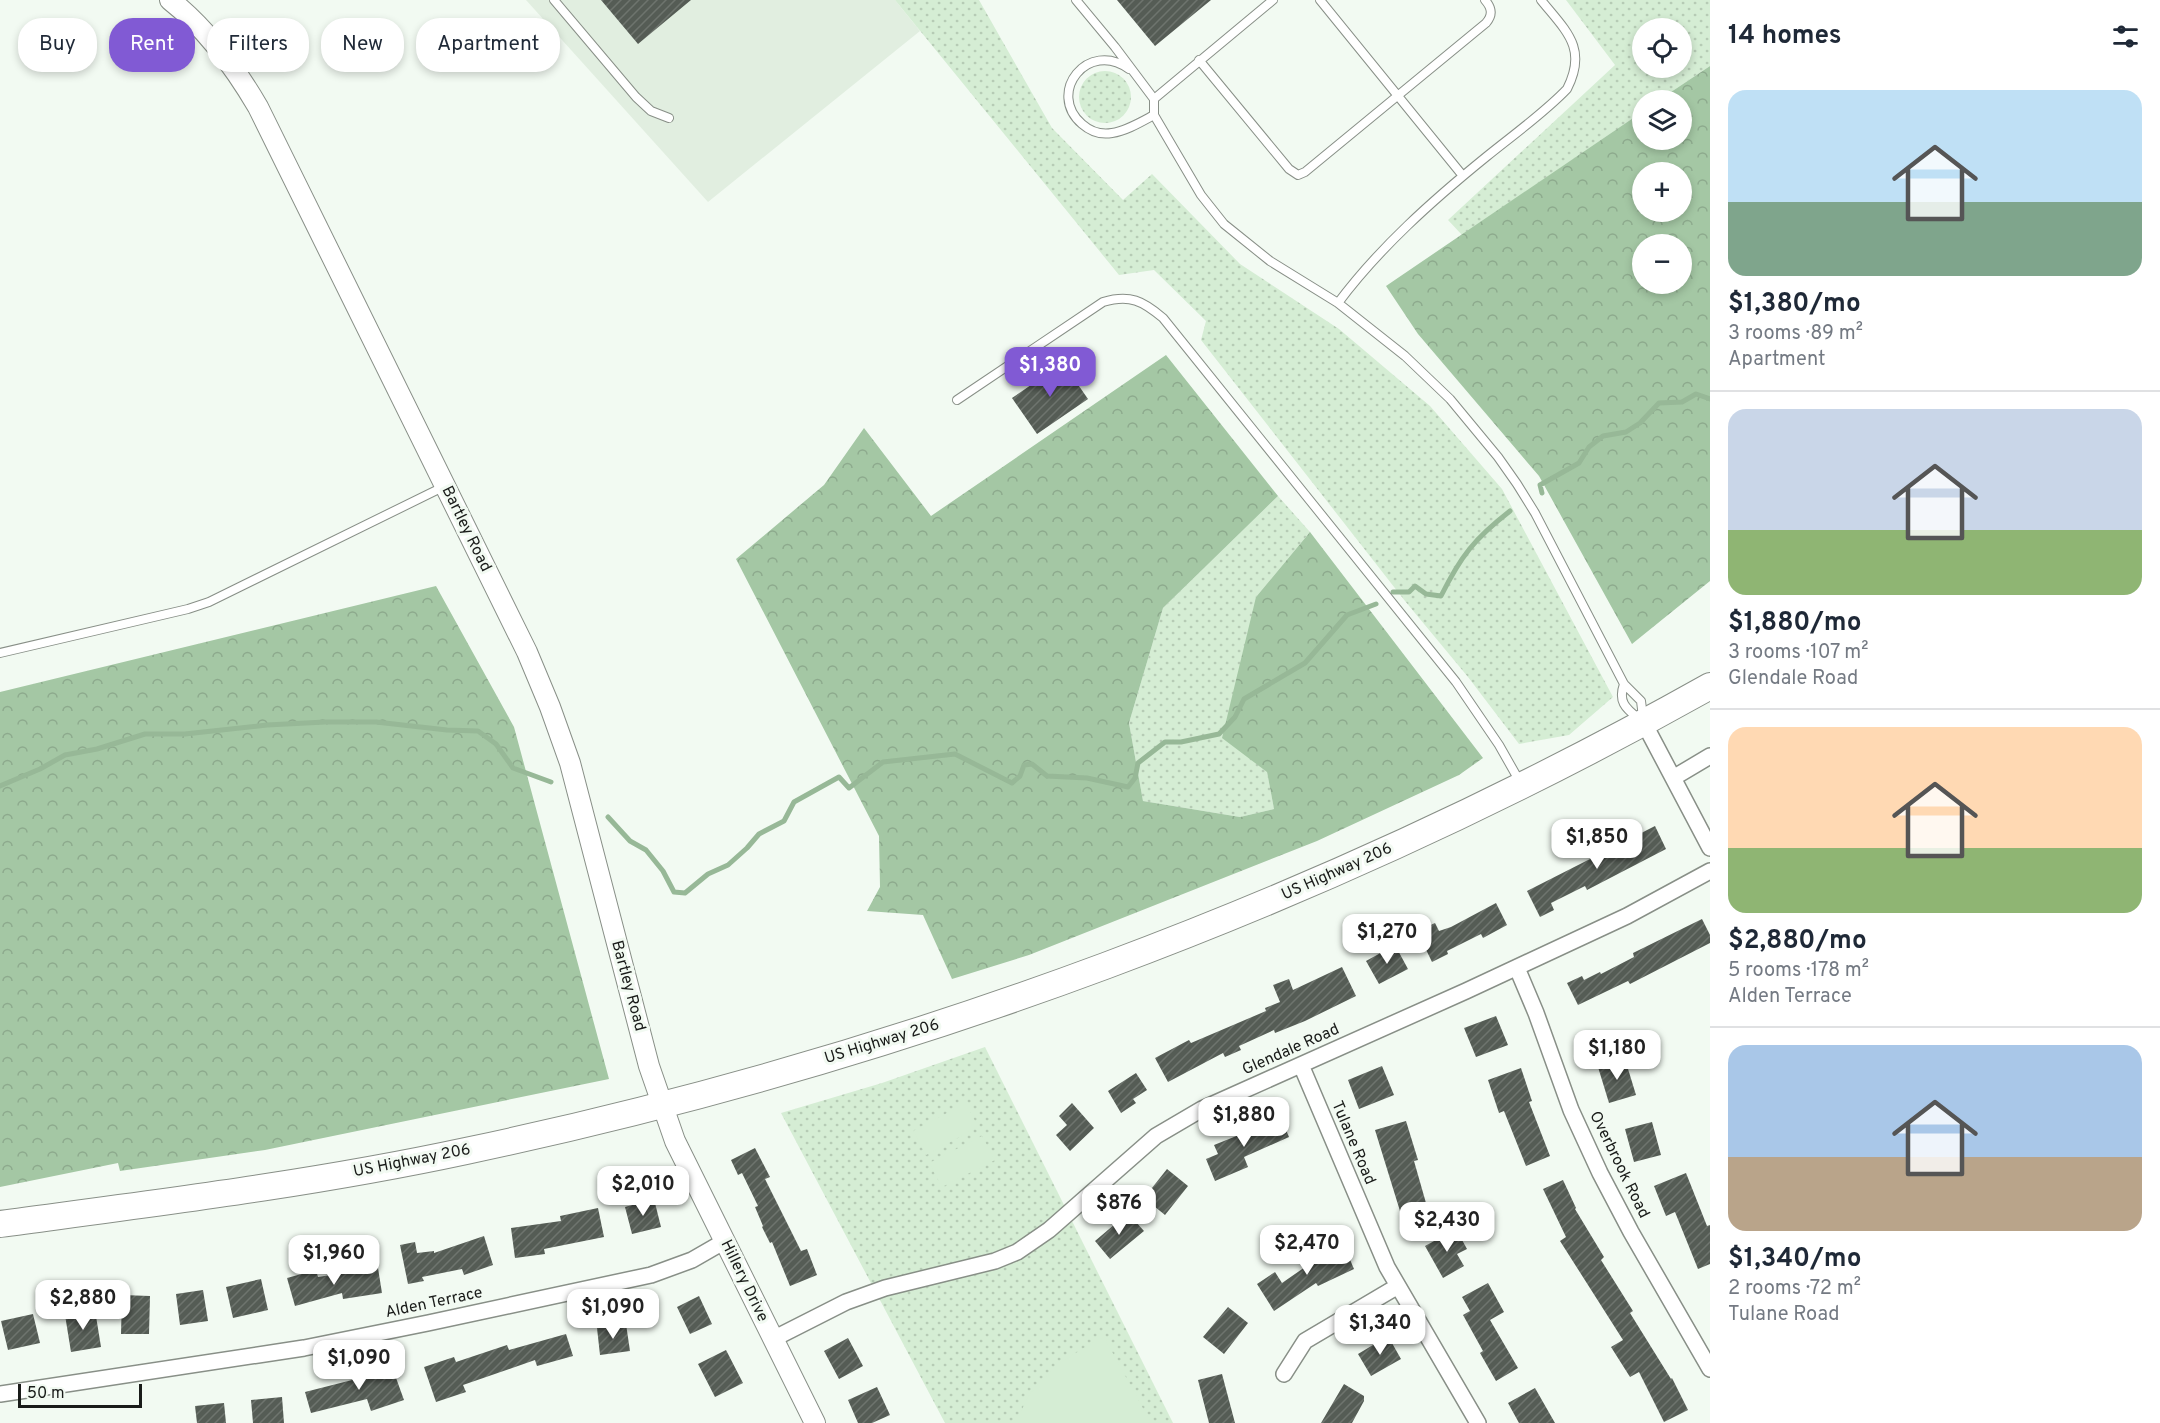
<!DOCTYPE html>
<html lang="en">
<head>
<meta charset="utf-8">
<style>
  :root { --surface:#fff; --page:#f6f6f7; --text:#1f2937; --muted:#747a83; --line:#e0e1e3; --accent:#815ad4 }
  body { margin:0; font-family:Overpass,sans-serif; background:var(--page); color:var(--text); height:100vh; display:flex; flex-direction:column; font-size:22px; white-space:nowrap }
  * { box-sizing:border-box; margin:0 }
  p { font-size:20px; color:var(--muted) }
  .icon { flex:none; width:33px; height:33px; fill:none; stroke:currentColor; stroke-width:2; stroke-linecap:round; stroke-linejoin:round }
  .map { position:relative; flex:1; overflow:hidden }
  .details { display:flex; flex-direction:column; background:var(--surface); width:450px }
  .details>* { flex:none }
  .banner { position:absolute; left:18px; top:18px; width:570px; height:54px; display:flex; gap:12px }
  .buttons { position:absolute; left:1632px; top:18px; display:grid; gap:12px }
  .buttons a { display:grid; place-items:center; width:60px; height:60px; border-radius:50%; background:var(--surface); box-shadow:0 3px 9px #0003; font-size:30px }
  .scale { position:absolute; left:18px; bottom:15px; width:124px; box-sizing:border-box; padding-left:6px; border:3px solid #191b19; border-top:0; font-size:16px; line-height:21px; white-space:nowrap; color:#191b19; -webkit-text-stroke:4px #f2faf2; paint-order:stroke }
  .price { position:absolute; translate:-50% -51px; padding:0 14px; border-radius:12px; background:#fff; color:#222; font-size:20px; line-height:39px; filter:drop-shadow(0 2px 3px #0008) }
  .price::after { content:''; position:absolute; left:50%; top:36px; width:18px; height:14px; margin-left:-9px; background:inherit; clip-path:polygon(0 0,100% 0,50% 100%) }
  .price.on { background:var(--accent); color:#fff }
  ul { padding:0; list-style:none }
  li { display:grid; align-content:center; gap:12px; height:318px; padding:0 18px }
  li+li { border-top:2px solid var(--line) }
  li span { display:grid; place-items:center; height:186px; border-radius:18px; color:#555 }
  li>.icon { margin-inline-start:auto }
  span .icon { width:108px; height:108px; fill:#fffc; stroke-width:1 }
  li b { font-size:26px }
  h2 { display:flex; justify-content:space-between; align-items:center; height:72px; padding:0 18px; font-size:26px }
  .pill { padding:0 21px; border-radius:24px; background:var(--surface); box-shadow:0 3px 9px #0003; font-size:21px; line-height:54px }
  .pill.on { background:var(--accent); color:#fff }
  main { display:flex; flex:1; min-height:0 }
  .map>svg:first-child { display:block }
</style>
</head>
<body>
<main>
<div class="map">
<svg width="1710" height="1423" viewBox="0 0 1710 1423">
  <defs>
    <pattern id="grass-dots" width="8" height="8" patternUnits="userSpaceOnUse" patternTransform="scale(1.5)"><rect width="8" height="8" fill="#d5edd4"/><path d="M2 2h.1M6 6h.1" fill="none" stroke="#b6cbb5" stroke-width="1.8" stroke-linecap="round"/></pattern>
    <pattern id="forest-crowns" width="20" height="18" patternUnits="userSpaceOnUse" patternTransform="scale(1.5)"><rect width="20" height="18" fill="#a4c7a4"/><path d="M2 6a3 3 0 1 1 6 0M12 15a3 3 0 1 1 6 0" fill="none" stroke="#8daa8d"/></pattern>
    <pattern id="building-hatch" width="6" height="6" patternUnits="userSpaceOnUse" patternTransform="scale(1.5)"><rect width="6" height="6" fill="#555c55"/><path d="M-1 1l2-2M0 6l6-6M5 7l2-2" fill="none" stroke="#6e746e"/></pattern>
  </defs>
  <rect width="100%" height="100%" fill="#f2faf2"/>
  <path fill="#e1eee0" d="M526,0H895L920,31L708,202Z"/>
  <path fill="url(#grass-dots)" fill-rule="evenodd" d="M895,0H979L1052,128L1123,200L1152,174L1240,264L1339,329L1430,406L1502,489L1613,697L1569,735L1519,744L1468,677L1405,601L1201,340L1206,321L1154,270L1119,275Z
    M1566,0H1710V66L1659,100H1642V112L1462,235L1448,220L1615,65ZM1642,28H1682V68H1642Z
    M1079 97a26 26 0 1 1 52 0a26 26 0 1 1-52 0Z
    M1278,496L1310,532L1256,597L1267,772L1274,809L1240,817L1143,801L1129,723L1163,608Z
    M985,1047L1173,1423H945L781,1113L882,1083Z"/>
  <path fill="url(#forest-crowns)" fill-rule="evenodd" d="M1710,66V581L1632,644L1539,476L1418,334L1386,286L1642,112V140H1682V100H1659ZM1642,172H1682V212H1642ZM1642,244H1682V284H1642Z
    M1166,355L1278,496L1163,608L1129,723L1143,801L1240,817L1274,809L1267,772L1222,738L1256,597L1310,532L1483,758L1459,775L1317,841L1029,955L952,979L923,915L867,911L880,887L879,836L736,559L824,485L864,428L931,516Z
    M436,586L514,727L609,1079L265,1150L120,1171L118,1163L0,1187V692Z"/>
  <path fill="#d5edd4" d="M966,1103L978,1127L926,1155L913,1131Z
    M982,1136L995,1160L942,1187L929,1163Z
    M1104,1337L1151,1423H1017C1021,1415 1023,1404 1028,1397C1047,1370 1076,1351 1104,1337Z"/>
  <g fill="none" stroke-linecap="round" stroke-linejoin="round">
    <path stroke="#97b897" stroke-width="5" d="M1542,493L1540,485L1579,463L1589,447L1603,436L1626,432L1640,423L1659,403L1682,402L1696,394L1710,399
      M1393,592H1409L1415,586L1426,594L1441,596C1461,556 1474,539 1510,511
      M0,786L40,769L65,755L97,749L145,734H185L267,725L325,722H376L447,730L478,731L496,744L513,768L551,782
      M608,817L630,841L646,850L663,871L674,892L685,893L708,874L728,865L747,848L759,834L784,821L794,802L839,777L849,788L883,762L955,754L1012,783L1020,776L1024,765L1032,764L1047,776L1087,778L1128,787L1135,778L1138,763L1165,742H1181L1219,734L1235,717L1244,699L1305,663L1347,615L1376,604"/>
  </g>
  <path fill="url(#building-hatch)" d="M601,0H691L638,44Z
    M1117,0H1211L1155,46Z
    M1063,363L1088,399L1037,434L1012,398Z
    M1655,826L1666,849L1587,890L1585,886L1551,903L1554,910L1540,917L1527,891Z
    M1496,903L1507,925L1483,938L1481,934L1447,951L1448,954L1432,962L1417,931L1435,923L1439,931L1451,927Z
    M1702,919L1710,935V943L1630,984L1628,981L1578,1005L1567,983L1582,976L1584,980L1600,972L1601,974L1634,957L1633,953Z
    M1395,945L1408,969L1379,984L1366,961Z
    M1342,967L1356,996L1305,1021L1275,1033L1274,1030L1239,1046L1241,1050L1225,1057L1223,1053L1168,1082L1155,1058L1189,1040L1191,1043L1266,1011L1265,1008L1280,1002L1273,985L1289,979L1293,990Z
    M1496,1016L1508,1045L1476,1057L1464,1028Z
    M1625,1059L1636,1095L1609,1103L1598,1067Z
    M1382,1066L1394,1095L1359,1109L1348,1080Z
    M1521,1068L1532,1101L1529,1102L1550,1156L1526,1166L1504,1111L1499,1113L1488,1080Z
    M1136,1073L1147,1090L1133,1099L1136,1103L1121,1113L1108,1091Z
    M1072,1103L1094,1128L1070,1151L1056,1135L1067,1125L1059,1116Z
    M1281,1118L1289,1137L1244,1157L1248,1167L1215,1181L1206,1159L1218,1154L1214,1145Z
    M1406,1121L1418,1160L1414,1161L1430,1217L1404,1224L1375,1130Z
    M1652,1122L1661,1155L1634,1162L1625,1129Z
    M755,1148L770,1177L765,1179L801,1251L807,1249L817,1275L790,1286L772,1242L770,1243L762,1227L763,1226L755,1207L758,1206L742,1173L738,1175L731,1160Z
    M1167,1169L1188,1186L1165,1215L1144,1198Z
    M1686,1173L1707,1226L1710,1225V1264L1698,1269L1675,1212L1666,1216L1654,1186Z
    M1563,1180L1576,1208L1575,1209L1604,1257L1601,1260L1633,1311L1630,1313L1671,1379L1672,1378L1688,1410L1664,1422L1639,1372L1630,1377L1611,1347L1623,1340L1560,1241L1566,1237L1543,1189Z
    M654,1199L661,1227L632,1234L625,1207Z
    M598,1208L604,1237L544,1249L545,1254L515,1258L511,1228L561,1221L560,1216Z
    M1128,1213L1144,1231L1110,1259L1095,1241Z
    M1456,1229L1467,1249L1457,1254L1464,1266L1443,1278L1425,1246Z
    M484,1236L493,1265L464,1275L462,1269L422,1277L424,1281L408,1284L400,1245L415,1242L417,1253L434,1251V1253Z
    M1343,1243L1354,1269L1318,1286L1316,1283L1274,1311L1257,1284L1275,1272L1282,1283L1308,1265L1306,1260Z
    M378,1268L382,1293L343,1299L342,1293L295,1306L287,1278L316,1270L318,1277Z
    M261,1279L268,1310L233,1318L226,1287Z
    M1488,1283L1504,1312L1490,1320L1518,1368L1496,1381L1480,1353L1483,1351L1463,1315L1470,1311L1462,1297Z
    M203,1290L208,1321L180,1325L176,1294Z
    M122,1295L150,1296L149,1334H121Z
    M699,1296L712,1324L690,1334L677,1307Z
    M1228,1307L1248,1323L1224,1354L1203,1337Z
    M95,1310L101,1347L71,1352L65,1315Z
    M33,1314L40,1343L8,1350L1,1321Z
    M626,1324L630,1351L600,1355L597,1328Z
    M566,1334L573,1356L537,1366L535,1360L463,1385L466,1392L436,1402L424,1367L454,1357L456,1362L507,1345L509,1350Z
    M1388,1336L1401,1359L1371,1376L1358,1354Z
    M848,1338L863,1366L839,1379L824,1351Z
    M726,1350L743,1383L715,1397L698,1364Z
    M391,1364L404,1400L371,1411L367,1399L311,1413L305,1392L360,1378L359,1375Z
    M1222,1374L1235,1423H1209L1198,1380Z
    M1344,1384L1364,1396V1401L1352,1423H1321Z
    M877,1387L890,1415L872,1423H858L848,1400Z
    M1535,1388L1555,1423H1519L1508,1403Z
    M282,1397L284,1423H253L251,1400Z
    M224,1403L226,1423H197L195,1406Z"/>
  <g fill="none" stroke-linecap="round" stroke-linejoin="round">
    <g stroke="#888f87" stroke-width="10">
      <path id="service" d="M554,0L636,97L651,111L669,118
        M1076,0L1115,47L1154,99V115L1201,195L1224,224L1270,261L1338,303L1405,356L1450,399L1498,457L1517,484L1535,513L1624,684L1641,701L1643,717
        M1320,0L1463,176
        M1199,60L1289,169L1298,175L1305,172L1486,23C1493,15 1492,8 1485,0
        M1129,69C1088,39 1046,93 1082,124C1090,131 1101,135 1112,133C1126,131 1141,122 1154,115
        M1154,99L1273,0
        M1338,303C1379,248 1433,200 1486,157C1513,135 1543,114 1567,89C1588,48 1566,31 1541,0
        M957,400L1103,302C1130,294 1143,301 1163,318L1456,682L1499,745L1520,782
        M0,653L188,609L209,602L443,487
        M1624,684C1618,701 1625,708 1638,718"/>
    </g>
    <g stroke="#888f87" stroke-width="18">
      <path id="minor" d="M1644,723L1710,848
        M1673,778L1710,756
        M1517,968L1536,1013L1571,1110L1600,1173L1631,1232L1710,1369
        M1301,1065L1387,1267L1478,1423
        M773,1339L846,1302L885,1288L995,1261L1017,1252L1049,1230L1156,1136L1202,1109L1466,991L1627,916L1710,871
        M1284,1374L1305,1341L1398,1286
        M0,1394L304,1348L428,1323L651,1275L692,1260L725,1241"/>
    </g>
    <g stroke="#888f87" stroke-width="22">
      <path id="tertiary" d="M170,0C207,29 234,66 258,107L527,652L550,707L570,763L649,1066L675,1141L815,1423"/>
    </g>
    <g stroke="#888f87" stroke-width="28">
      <path id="trunk" d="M0,1224C156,1203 312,1184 466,1151C901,1059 1322,904 1710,686"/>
    </g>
    <use href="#service" stroke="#fff" stroke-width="8"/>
    <use href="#minor" stroke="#fff" stroke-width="15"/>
    <use href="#tertiary" stroke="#fff" stroke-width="20"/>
    <use href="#trunk" stroke="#fff" stroke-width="26"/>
  </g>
  <g text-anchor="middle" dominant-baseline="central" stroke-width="6" stroke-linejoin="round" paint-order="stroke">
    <g font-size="16" fill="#191b19" stroke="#f2faf2">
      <text transform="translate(466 529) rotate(64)">Bartley Road</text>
      <text transform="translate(1337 872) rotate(-24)">US Highway 206</text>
      <text transform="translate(628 986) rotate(75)">Bartley Road</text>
      <text transform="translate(882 1042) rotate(-17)">US Highway 206</text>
      <text transform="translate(1291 1050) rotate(-24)">Glendale Road</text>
      <text transform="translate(1353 1143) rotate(67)">Tulane Road</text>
      <text transform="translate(412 1161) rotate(-11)">US Highway 206</text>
      <text transform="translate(1619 1165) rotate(64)">Overbrook Road</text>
      <text transform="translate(744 1281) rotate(64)">Hillery Drive</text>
      <text transform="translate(434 1303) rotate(-12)">Alden Terrace</text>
    </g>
  </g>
</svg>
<div class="buttons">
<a><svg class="icon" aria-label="locate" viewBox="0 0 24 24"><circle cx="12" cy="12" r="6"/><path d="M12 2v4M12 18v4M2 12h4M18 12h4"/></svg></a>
<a><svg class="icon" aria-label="layers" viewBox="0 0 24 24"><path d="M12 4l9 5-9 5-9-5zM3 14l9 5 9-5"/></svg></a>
<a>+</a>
<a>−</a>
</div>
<div class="scale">50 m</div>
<b class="price on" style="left:1050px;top:398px">$1,380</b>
<b class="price" style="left:1597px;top:870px">$1,850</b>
<b class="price" style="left:1387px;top:965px">$1,270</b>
<b class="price" style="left:1617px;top:1081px">$1,180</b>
<b class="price" style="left:1244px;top:1148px">$1,880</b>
<b class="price" style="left:643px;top:1217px">$2,010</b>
<b class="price" style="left:1119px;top:1236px">$876</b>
<b class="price" style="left:1447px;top:1253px">$2,430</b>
<b class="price" style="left:1307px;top:1276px">$2,470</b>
<b class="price" style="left:334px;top:1286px">$1,960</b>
<b class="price" style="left:83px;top:1331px">$2,880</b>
<b class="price" style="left:613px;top:1340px">$1,090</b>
<b class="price" style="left:1380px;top:1356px">$1,340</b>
<b class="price" style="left:359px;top:1391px">$1,090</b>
<div class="banner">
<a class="pill">Buy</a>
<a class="pill on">Rent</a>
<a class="pill">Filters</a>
<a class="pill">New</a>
<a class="pill">Apartment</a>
</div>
</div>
<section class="details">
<h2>14 homes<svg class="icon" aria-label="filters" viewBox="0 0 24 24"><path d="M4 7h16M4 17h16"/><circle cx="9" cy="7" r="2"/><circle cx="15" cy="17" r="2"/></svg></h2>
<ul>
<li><span style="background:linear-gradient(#bfe0f5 60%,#7fa58c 0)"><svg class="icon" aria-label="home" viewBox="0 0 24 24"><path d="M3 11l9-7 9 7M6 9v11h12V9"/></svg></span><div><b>$1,380/mo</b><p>3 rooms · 89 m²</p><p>Apartment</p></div></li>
<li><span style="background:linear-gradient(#c9d6e8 65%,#8fb573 0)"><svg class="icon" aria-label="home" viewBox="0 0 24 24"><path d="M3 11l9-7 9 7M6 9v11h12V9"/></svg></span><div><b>$1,880/mo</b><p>3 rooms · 107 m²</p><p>Glendale Road</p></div></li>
<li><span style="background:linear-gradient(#ffd9b3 65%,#8fb573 0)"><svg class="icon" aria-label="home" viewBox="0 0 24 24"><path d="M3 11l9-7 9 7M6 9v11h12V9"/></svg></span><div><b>$2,880/mo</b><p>5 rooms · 178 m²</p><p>Alden Terrace</p></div></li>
<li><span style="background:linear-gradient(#a9c7e8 60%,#b9a48a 0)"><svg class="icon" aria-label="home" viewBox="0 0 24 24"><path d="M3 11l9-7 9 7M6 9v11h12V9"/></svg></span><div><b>$1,340/mo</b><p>2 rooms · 72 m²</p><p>Tulane Road</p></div></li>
</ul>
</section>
</main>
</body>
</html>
